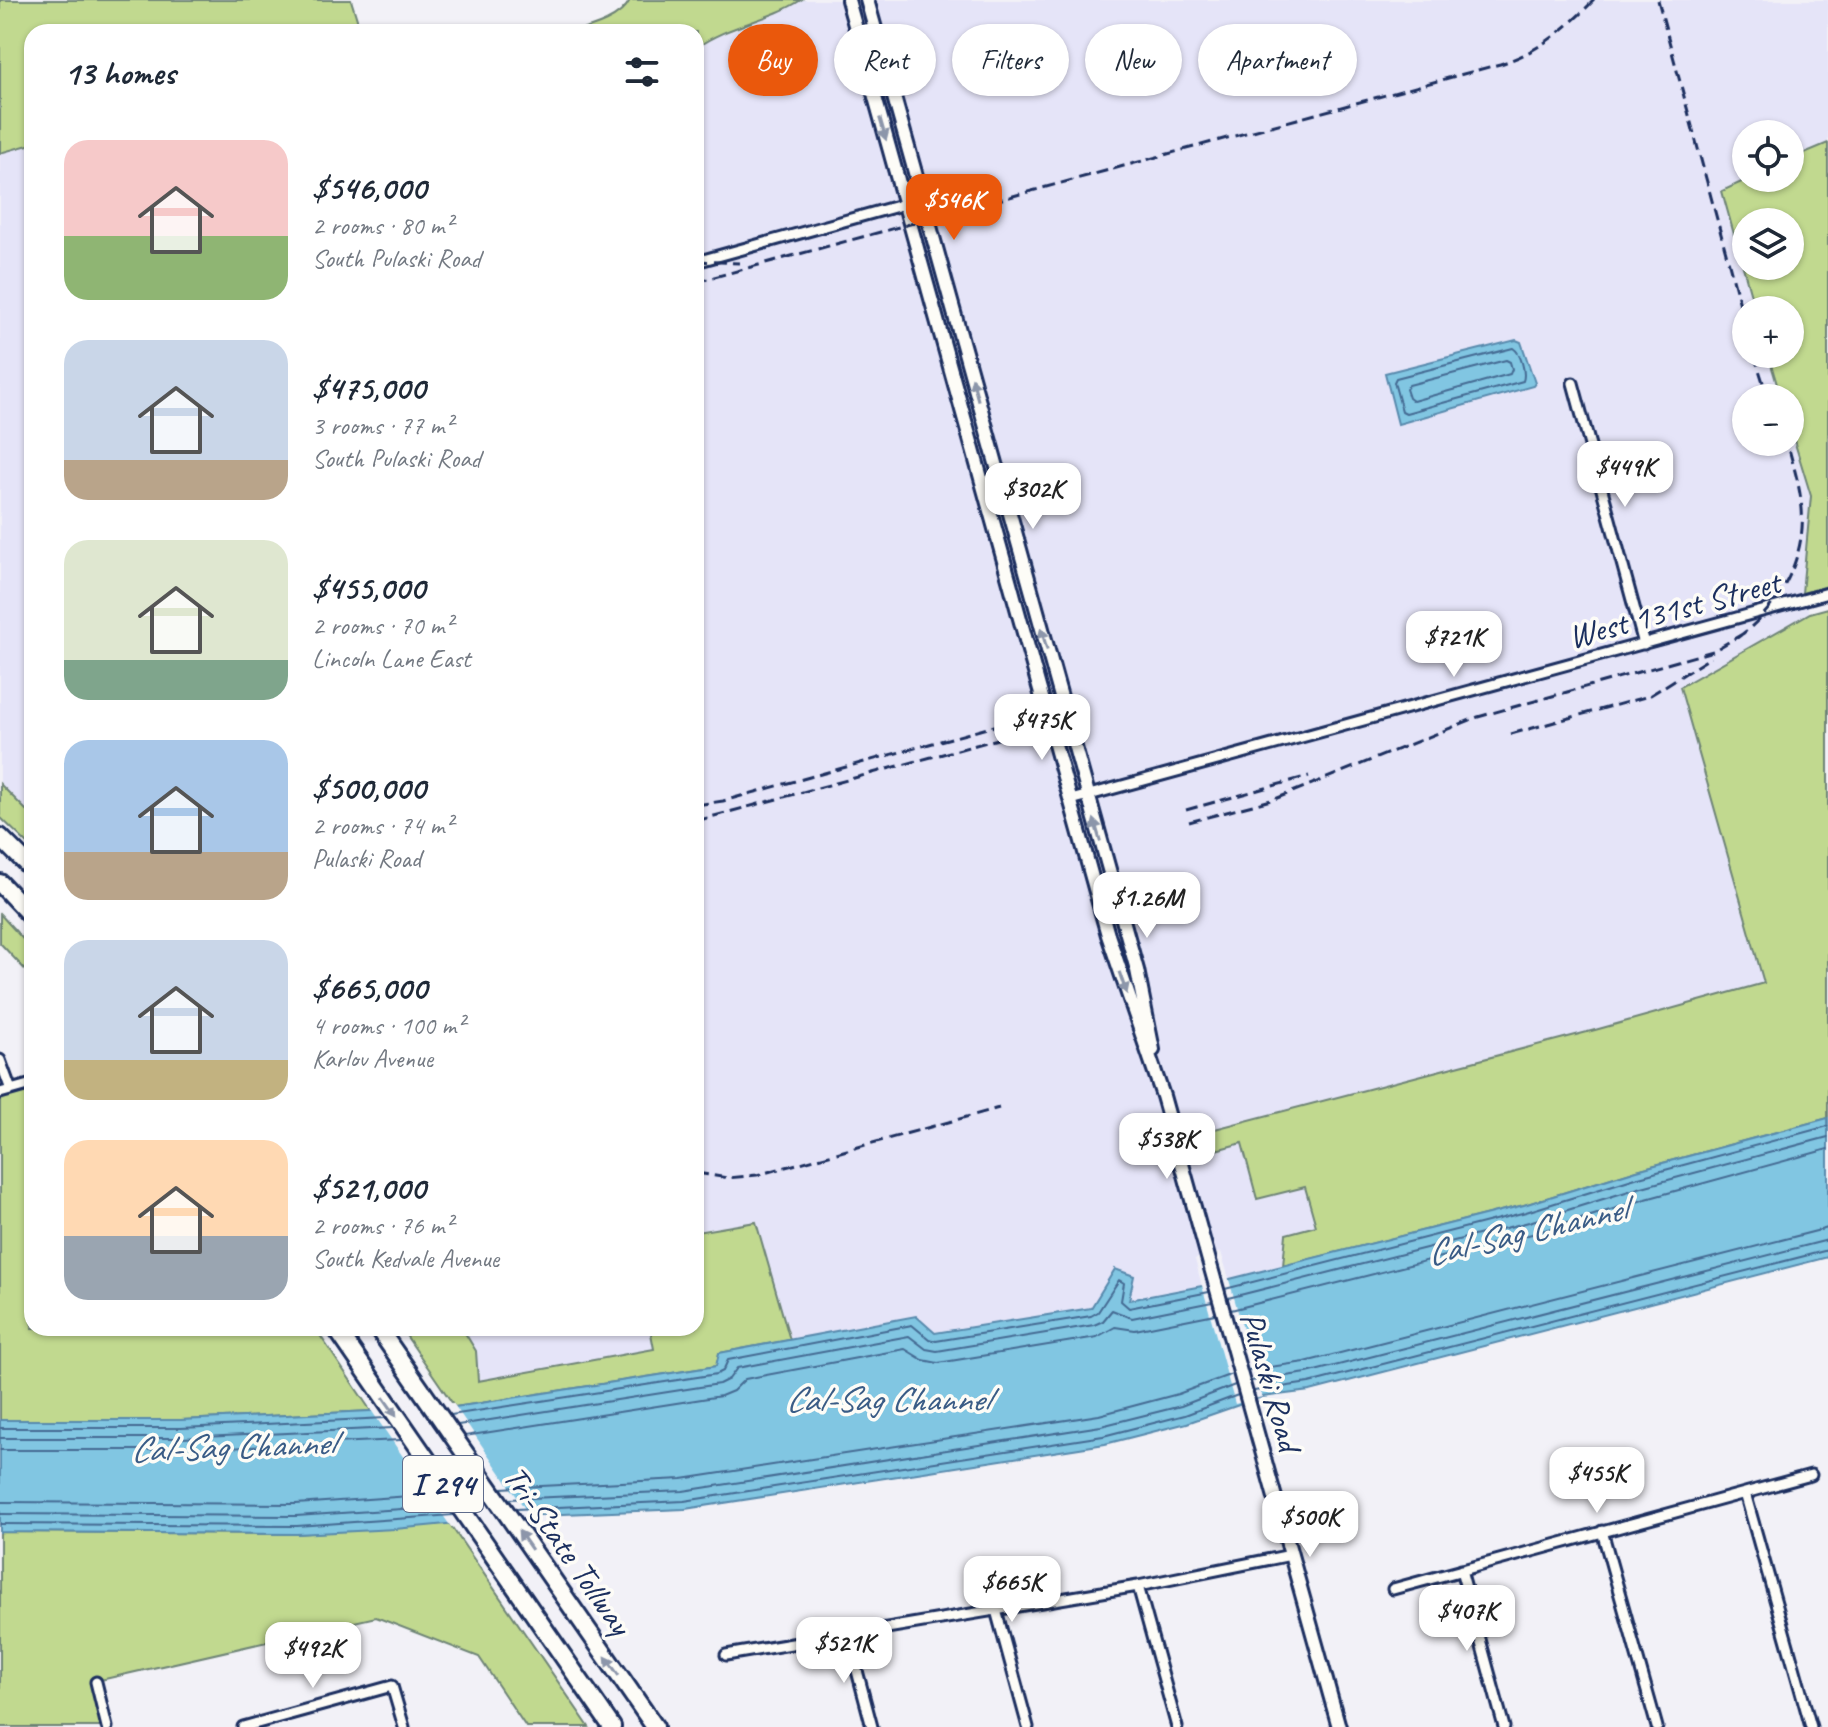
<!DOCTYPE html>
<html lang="en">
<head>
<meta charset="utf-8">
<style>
  :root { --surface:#fff; --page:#f2f2f3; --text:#1f2937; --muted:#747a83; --accent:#ea580c }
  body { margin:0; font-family:Caveat,sans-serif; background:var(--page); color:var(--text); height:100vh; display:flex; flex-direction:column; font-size:30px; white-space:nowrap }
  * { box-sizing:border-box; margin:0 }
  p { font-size:26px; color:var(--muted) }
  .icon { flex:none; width:44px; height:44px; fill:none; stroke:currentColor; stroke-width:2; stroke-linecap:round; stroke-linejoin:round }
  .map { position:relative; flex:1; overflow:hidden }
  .details { position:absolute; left:24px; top:24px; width:680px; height:1312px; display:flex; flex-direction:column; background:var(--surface); border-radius:24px; box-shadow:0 2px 6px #0004 }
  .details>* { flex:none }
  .top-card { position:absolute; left:728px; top:24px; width:760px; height:72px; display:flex; gap:16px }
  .buttons { position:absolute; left:1732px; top:120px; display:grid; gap:16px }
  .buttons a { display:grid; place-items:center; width:72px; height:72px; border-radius:50%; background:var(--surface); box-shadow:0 2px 6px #0004; font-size:40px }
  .price { position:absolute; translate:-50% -68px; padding:0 18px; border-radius:16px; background:#fff; color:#222; font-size:26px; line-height:52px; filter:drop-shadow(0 2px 4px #0008) }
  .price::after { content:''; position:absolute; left:50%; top:48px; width:24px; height:18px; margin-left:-12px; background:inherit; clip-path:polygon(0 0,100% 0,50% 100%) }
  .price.active { background:var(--accent); color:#fff }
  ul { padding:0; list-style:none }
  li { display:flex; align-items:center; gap:24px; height:200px; padding:0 40px }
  li span { display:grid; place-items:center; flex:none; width:224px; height:160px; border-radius:24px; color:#555 }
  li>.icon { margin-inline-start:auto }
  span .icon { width:96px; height:96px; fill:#fffc; stroke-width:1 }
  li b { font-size:34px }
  h2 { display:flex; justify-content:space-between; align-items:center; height:96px; padding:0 40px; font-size:34px }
  .pill { padding:0 28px; border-radius:36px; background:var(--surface); box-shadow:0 2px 6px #0004; font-size:28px; line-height:72px }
  .pill.active { background:var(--accent); color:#fff }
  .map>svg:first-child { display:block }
</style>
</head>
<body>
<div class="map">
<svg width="1828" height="1727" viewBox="0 0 1828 1727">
  <rect width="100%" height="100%" fill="#f2f1f7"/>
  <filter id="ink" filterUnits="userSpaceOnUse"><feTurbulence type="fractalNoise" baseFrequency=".0125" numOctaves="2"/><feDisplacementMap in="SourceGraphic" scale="16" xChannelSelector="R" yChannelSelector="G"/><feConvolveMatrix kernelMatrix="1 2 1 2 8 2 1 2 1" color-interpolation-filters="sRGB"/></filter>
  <g filter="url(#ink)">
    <path fill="#e5e4f8" d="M801,0H1828V143L1790,159V134H1746V178H1750L1722,192L1755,310H1746V354H1768L1781,398H1746V442H1790V427L1811,496L1802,593L1810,613L1681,688L1764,983L1595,1030L1194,1156L1242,1142L1305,1187L1316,1226L1286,1234L1283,1266L1229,1279L1221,1252L1195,1259L1202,1286L1128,1300L1115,1269L1091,1308L934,1333L916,1316L720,1353L717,1366L479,1404L476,1351L462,1328H696V48L708,39L754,23Z
      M32,144V816L0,784V153Z"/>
    <path fill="#c1d98f" stroke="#6e8476" stroke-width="2" fill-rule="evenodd" d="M0,0H351L361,32H32V144L0,153Z
      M630,0H801C769,21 727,25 696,48V32H574C593,27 621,19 630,0Z
      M1828,143V586L1802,593L1811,496L1790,427V398H1781L1768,354H1790V310H1755L1722,191L1750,178H1790V159ZM1746,222H1790V266H1746Z
      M1828,608V1118L1637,1170L1524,1205L1283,1266L1286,1234L1316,1226L1305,1187L1257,1199L1242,1143L1193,1156L1188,1136L1595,1030L1764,983L1680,687L1810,613Z
      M0,784L32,816V848L0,817Z
      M0,914L32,949V977L0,943Z
      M32,1090V1328H315L371,1411L181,1420H0V1099Z
      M756,1222L790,1340L719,1353L717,1366L455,1407L401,1328H462L476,1351L478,1381L654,1349L650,1328H696V1232Z
      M449,1523L589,1727H526L479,1657L376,1617L96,1681L104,1727H0V1532L297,1534Z"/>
    <path fill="#81c6e2" stroke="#588aad" stroke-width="2" d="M1516,340L1521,342L1535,383L1533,386L1398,424L1385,373Z
      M1828,1118V1257L1310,1391L1262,1397L1187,1423L1105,1444L685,1509L539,1515L395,1529L297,1534L0,1532V1420H181L455,1407L716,1366L719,1353L916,1316L935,1333L1091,1308L1115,1269L1134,1276L1129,1300L1202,1286L1524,1205L1637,1170Z"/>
    <path fill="#f2f1f7" d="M1228,1276L1262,1397L1235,1404L1201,1282Z
      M453,1403L532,1519L451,1527L369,1407Z"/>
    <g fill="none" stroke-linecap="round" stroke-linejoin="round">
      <path stroke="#446b93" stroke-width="2" d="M1513,348C1521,353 1526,372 1523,381L1406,413L1402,411L1394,382L1396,378Z
        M1506,360L1510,362L1512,369L1510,374L1413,401L1409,398L1406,389L1409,385Z
        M1225,1289L1526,1212L1639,1177L1828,1126
        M1228,1298L1529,1222L1642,1187L1828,1137
        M1231,1310L1532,1234L1646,1199L1828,1149
        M1248,1370L1305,1362L1828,1228
        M1251,1381L1307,1373L1828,1240
        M1254,1391L1309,1383L1828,1250
        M451,1415L717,1374L723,1371L728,1360L912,1325L929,1339L936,1341L1091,1316L1098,1312L1119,1280L1124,1283L1121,1301L1129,1308L1209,1292
        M458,1425L719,1384L729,1379L737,1368L909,1336L926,1349L937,1351L1094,1325L1103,1321L1112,1310L1132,1318L1212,1302
        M0,1428H181L386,1418
        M465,1436L721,1396L733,1391L745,1379L905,1349L923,1360L938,1363L1097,1337L1115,1327L1135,1330L1215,1314
        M0,1438H182L393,1428
        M0,1450H182L401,1440
        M501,1488L682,1479L1099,1415L1178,1394L1232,1374
        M509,1499L683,1491L1101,1426L1181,1406L1235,1385
        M0,1502L296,1504L439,1494
        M516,1509L684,1501L1103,1436L1185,1415L1238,1395
        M0,1514L296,1516L447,1506
        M0,1524L297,1526L453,1515"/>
      <g stroke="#1b2f5e" stroke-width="15">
        <path id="minor" d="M696,262L923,199
          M1573,383L1644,644
          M1071,800L1828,593
          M0,1060L11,1090
          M0,1093L32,1084
          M1745,1493L1811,1727
          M1602,1531L1657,1727
          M1461,1570L1504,1727
          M1138,1586L1177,1727
          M1393,1589L1811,1475
          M996,1610L1028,1727
          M847,1633L872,1727
          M726,1655L1138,1586L1291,1555
          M96,1682L107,1727
          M243,1727L392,1686L404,1727"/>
      </g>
      <g stroke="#1b2f5e" stroke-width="18">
        <path id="secondary" d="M848,0L1108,935L1163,1096L1339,1727
          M867,0L1137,970L1153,1050"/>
      </g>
      <g stroke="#1b2f5e" stroke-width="22">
        <path id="motorway" d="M0,837L32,869
          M0,883L32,917
          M336,1328L612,1727
          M378,1328L655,1727"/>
      </g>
      <use href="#minor" stroke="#fdfcf7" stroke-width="9"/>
      <use href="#secondary" stroke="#fdfcf7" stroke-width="12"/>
      <use href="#motorway" stroke="#fdfcf7" stroke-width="16"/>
      <path stroke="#1b2f5e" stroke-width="3" stroke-dasharray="12 6" stroke-linecap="butt" d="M1658,0L1746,327
        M696,261L740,263
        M696,282L1500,64C1538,52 1566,29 1594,0
        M1754,354L1768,398
        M1737,638C1778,609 1806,560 1802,509C1800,486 1793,464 1787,442
        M1511,734L1649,696L1711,657
        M696,805L723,801L1009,722
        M1186,810L1309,776
        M696,821L1020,733
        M1189,822L1275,799L1478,717L1713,651L1744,633
        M696,1173L728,1178L757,1175L999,1108"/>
    </g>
    <defs><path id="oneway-solid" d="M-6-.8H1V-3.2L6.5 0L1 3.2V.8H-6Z" transform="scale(2)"/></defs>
    <g fill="#8c96aa">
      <use href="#oneway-solid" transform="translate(883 129) rotate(74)"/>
      <use href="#oneway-solid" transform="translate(975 389) rotate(-105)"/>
      <use href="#oneway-solid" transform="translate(1044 639) rotate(-106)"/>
      <use href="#oneway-solid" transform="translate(1097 830) rotate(-106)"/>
      <use href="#oneway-solid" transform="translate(1123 983) rotate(71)"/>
      <use href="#oneway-solid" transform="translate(390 1407) rotate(55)"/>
      <use href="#oneway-solid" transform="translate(525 1540) rotate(-125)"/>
      <use href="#oneway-solid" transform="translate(612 1666) rotate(-125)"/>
    </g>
  </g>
  <g text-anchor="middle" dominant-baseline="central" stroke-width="7" stroke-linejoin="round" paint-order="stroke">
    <rect fill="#fdfcf7" stroke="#5f6c8c" stroke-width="2" x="403" y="1456" width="80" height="56" rx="6"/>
    <g font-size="32" font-weight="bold" fill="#1b2f5e">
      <text x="443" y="1484">I 294</text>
    </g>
    <g font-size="34" fill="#1b2f5e" stroke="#fdfcf7">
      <text transform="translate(1674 609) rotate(-15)">West 131st Street</text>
      <text transform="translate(1271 1381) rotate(74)">Pulaski Road</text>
      <text transform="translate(568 1550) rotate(55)">Tri-State Tollway</text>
    </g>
    <g font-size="36" font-style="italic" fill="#3a5c86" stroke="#fdfcf7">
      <text transform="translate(1526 1231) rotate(-13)">Cal-Sag Channel</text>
      <text x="887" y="1399">Cal-Sag Channel</text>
      <text transform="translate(232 1446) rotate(-2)">Cal-Sag Channel</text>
    </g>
  </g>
</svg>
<div class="buttons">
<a><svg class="icon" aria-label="locate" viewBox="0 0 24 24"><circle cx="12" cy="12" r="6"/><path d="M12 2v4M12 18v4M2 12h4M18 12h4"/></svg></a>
<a><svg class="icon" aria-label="layers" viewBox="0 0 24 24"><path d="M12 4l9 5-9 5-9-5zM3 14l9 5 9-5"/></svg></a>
<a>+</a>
<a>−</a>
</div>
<b class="price active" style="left:954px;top:242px">$546K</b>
<b class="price" style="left:1625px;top:509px">$449K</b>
<b class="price" style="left:1033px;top:531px">$302K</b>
<b class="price" style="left:1454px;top:679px">$721K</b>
<b class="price" style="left:1042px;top:762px">$475K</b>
<b class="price" style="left:1147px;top:940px">$1.26M</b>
<b class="price" style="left:1167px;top:1181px">$538K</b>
<b class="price" style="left:1597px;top:1515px">$455K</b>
<b class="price" style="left:1310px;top:1559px">$500K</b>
<b class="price" style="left:1012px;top:1624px">$665K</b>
<b class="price" style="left:1467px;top:1653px">$407K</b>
<b class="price" style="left:844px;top:1685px">$521K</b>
<b class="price" style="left:313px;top:1690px">$492K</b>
<div class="top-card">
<a class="pill active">Buy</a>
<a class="pill">Rent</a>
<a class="pill">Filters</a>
<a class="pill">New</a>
<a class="pill">Apartment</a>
</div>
<section class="details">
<h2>13 homes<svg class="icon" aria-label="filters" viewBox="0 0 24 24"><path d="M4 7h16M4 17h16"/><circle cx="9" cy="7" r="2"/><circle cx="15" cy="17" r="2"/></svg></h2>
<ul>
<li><span style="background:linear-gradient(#f6c9c9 60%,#8fb573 0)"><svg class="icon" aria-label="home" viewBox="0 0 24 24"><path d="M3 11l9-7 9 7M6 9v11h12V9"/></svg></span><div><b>$546,000</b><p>2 rooms · 80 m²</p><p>South Pulaski Road</p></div></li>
<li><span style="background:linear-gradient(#c9d6e8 75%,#b9a48a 0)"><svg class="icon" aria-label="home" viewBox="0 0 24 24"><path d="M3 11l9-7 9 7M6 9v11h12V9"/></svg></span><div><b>$475,000</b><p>3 rooms · 77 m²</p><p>South Pulaski Road</p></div></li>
<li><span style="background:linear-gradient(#dfe7d0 75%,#7fa58c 0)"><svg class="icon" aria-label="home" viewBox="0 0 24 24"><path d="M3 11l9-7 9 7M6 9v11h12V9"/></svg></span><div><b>$455,000</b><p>2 rooms · 70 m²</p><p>Lincoln Lane East</p></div></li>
<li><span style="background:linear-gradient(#a9c7e8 70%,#b9a48a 0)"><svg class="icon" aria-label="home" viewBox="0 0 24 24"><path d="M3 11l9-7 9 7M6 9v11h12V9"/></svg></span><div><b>$500,000</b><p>2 rooms · 74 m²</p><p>Pulaski Road</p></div></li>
<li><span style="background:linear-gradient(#c9d6e8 75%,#c2b280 0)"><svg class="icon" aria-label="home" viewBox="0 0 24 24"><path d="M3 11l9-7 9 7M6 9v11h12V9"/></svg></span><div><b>$665,000</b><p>4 rooms · 100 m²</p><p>Karlov Avenue</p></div></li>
<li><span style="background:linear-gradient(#ffd9b3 60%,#9aa5b1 0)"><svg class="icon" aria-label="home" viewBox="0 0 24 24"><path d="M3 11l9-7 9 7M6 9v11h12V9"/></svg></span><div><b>$521,000</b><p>2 rooms · 76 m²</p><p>South Kedvale Avenue</p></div></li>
</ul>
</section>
</div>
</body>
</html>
